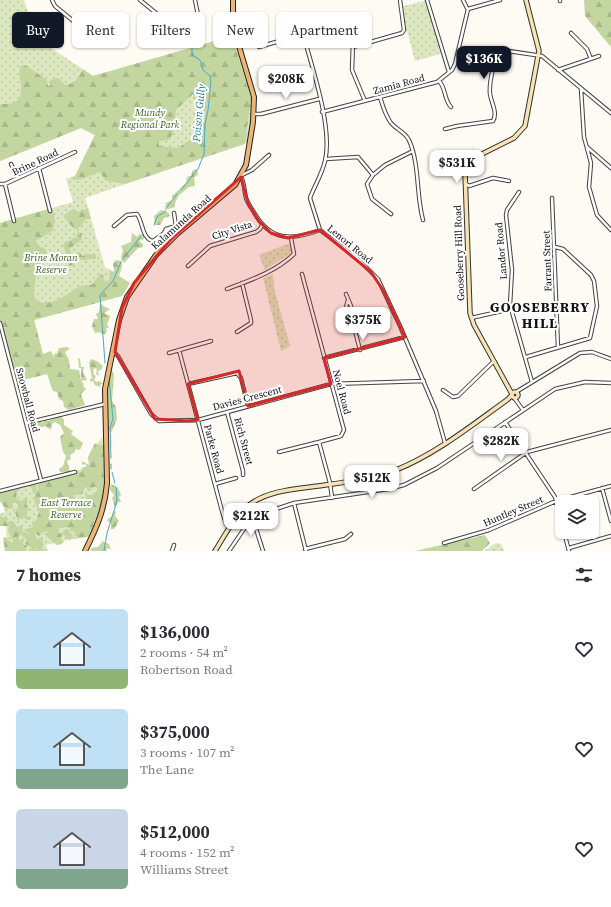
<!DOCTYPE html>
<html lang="en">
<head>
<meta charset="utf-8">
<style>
  :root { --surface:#fff; --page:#f2f2f3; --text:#2b2b33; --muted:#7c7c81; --accent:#111827 }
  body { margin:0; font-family:"Source Serif 4",serif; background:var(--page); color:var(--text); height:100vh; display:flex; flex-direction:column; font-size:15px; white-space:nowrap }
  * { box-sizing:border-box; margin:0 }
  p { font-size:13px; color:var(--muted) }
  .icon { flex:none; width:22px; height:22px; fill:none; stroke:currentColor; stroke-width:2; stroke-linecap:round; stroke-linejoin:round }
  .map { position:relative; height:551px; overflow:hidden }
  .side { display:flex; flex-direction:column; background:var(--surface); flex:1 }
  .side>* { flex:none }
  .hud { position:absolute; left:12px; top:12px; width:400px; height:36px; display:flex; gap:8px }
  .controls { position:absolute; left:555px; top:495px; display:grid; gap:8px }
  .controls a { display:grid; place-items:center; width:44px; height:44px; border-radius:6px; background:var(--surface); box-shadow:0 1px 3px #0004; font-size:20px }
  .price { position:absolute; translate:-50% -34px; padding:0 9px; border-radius:8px; background:#fff; color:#222; font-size:13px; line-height:26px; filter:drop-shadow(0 1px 2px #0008) }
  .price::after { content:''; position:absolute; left:50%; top:24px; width:12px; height:9px; margin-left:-6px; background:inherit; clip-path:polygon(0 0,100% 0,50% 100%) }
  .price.on { background:var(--accent); color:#fff }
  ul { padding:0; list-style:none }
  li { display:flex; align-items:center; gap:12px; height:100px; padding:0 16px }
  li span { display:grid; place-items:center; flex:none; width:112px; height:80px; border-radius:6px; color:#555 }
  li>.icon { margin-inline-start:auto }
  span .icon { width:48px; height:48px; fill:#fffc; stroke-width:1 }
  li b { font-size:17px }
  h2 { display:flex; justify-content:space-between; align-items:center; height:48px; padding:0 16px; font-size:17px }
  .tag { padding:0 14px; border-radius:6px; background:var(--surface); box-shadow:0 1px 3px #0004; font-size:14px; line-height:36px }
  .tag.on { background:var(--accent); color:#fff }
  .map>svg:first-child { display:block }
</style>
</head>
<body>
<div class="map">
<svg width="611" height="551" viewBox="0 0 611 551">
  <defs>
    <pattern id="green-dots" width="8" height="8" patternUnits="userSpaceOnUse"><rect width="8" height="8" fill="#dce6bf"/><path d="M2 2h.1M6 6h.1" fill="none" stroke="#bcc4a3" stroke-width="1.8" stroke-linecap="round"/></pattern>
    <pattern id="forest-firs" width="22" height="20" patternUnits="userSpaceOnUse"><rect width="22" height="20" fill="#c3d6a0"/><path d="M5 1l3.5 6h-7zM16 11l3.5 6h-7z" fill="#a6b789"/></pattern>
  </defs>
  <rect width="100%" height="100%" fill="#fefaf4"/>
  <path fill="url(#green-dots)" d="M0,0H24L36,38L93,76L232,36L251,97H254L250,141L85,198L105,267L130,283L122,296L34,320L43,354L0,323V223L73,202L66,179L75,176L95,135L81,128L0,161Z
    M427,0L443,53L415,61L407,31L403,27L400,7Z
    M290,243L292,250L291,253L265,270L259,255Z
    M273,274L274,288L290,346L281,351L263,278Z
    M102,437C108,465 106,509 90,535L46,545L48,551H9C6,539 7,528 5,516H0V514L5,512L2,503L5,508L12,510L14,504L12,503L14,502L18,507L15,512L20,511L15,500L14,487L90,467L88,458Z
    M496,543L501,544L504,551H484Z"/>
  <path fill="url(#forest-firs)" fill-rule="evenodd" d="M584,0H611V47L585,16Z
    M232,36L251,97L245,144L125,184L105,180L100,172C90,174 80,184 70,178L75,176L95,135L81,128L0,161V104C35,106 14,77 21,65L27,66L47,80L48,86H50L51,80L59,78L65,85C75,84 78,78 83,69L93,76ZM193,94L204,107L197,135L178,148L159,146V141L169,140L173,133L176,110Z
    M197,169L198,175L194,177L195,186L189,187L179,195L175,203V207L165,210L166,203L173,200L172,196L186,183L187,177L191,176L193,170Z
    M52,208L55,221L52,231L36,241L40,247L44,248L47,252C42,259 39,266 35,274C37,283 32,288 35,299C50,311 68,292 81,286C85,284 89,286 93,284L100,274L103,275L105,282L110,279L109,269L113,272L114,271L113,264L116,260L121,261C124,267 120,270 119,276L130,283L122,296L100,302L103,306L110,309L104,313L110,316L107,325L109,328H106L107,331L105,334H101L100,332L95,333L92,326L94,319H98L96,314L99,312L100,302L34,320L43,354L51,351L54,358V354L57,353L59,348L67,347L70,349L65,352L69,360L70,369L79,370L81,381V368H79L78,358L80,359L81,367H84L83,373L87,380L81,381L84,384L83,386L86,389L81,394L85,405L69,410L64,407L63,401L59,399L57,392L53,391L47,374L15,382L0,323V223Z
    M88,208L91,219H86L78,229H74L63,216L73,209L79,212Z
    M161,210L167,212L170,216L164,218L160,225H155L154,216Z
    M78,232L81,233L82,240L70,248L73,265L69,266L63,244L76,237Z
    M132,233L137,237L140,234L144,235V239L139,241L143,244V247L138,248L124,263L121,257L123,251L121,246L131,242Z
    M79,251L82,256L89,254L96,255V259L81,260L75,255Z
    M91,359L97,361L103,366L101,370L98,371L99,376L96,374L97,369L95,368L93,370L94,375L96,376L94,380L96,382L100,381L103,384H101L100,387L95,385L93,381L90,382V379L92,378L89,363Z
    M110,368L114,374L112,401L116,407L117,419L111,433L108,428L106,385Z
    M61,416L64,420V425L73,431L71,434L83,443L80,450L75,449V452L70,455L71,459L67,461L70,471L68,472H60L59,469L63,466L66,456L63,452L60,437L64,433L60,425L55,422L52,424L51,430L45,426L40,428L37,424L39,421L43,423L45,420L48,421Z
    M95,443L100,445L102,447H104L103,462L106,470L103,471L105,485L102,489L104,491L102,493L103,504L101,505L99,513L93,524L94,526L92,536L74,539L77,537L74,536L75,532L71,531L69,527L68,529L73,536L72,539L69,540L63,534V531L68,529L67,527L59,528L58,532L62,535L61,540L64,541L62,544L57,545L46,536L48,532H43L39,536L35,533L36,538L42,539L44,545L42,548L45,551H39L35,546L37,551H32L30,546L25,544L27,539L22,536V533L18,537L20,541L24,537L23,544L27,546L26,551H5L3,538L6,537L10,542H14L8,531L9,526H0V515L3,517L5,516L8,518L7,524L9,521H13L17,527L21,526L23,528L22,533L24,531L29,535L26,529L33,527L32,521H36L39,512L34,500L36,494L33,493L30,484L36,485L37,493L39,484L42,480L44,481C49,479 70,474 74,476L76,472H81L82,468L87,466L85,464L82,465V461L89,465L88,457ZM86,485L88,491L90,488L92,489L95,486L98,489L92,495H86L85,505L79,500L75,504L74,495L82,494Z
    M111,484L118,488L121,495L119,497L121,502H118L115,508L112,498L114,495L110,490Z
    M13,489L17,490L16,499L21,501L25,498L28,500L26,504L29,508L26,515L30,517V520H27L22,516L18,521L15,512L18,507L17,504L13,502V509H6L0,501V493Z
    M114,511L116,512L115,516L119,521L114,529H111V524L107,520L112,516Z
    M485,535L490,543L482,551H415Z
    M103,541L109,544L111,550L108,548L106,551H91V548L98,547Z"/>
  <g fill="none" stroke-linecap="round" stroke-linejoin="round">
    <path stroke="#4aaac2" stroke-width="1" d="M181,190L198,169L204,154L205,124L208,110L211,82L210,76L203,70L200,60L192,55V45
      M167,207L177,194
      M154,225L157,217L166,211
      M122,260L141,236
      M105,363L100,295L113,281L121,262
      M109,380L113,419L110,428L111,458
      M111,464V469
      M112,472L115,483
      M104,551L107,533L117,501L116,487"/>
    <g stroke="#434343" stroke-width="4.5">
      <path id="street" d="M52,0L55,6L94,38L113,42
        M140,0L178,31
        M195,0L198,15L196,35
        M427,0L449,72
        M463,0L467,8
        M560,0V1
        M571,33L587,49L591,59
        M303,34C312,67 333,128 325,161C322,174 315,185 310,198L320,230L357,258L378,279L400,326L436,411L445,443
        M259,47L303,34L304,28L342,19H348L353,42L352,70L365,101
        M353,47L402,33L404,30L400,0
        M558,70L599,56
        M292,78L313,72
        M439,81C446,88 444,100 451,107
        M581,89L584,137L591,163L589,187L597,215L611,230
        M380,97C383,107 385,115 391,123C397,130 405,132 409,140C420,165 416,195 423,220
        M322,112L437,82L452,70L455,64L468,9L500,0
        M254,114H261L319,99
        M445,129L457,126L493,121C498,113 491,102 490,94C489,84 494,55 502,50L542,56L611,113
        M587,147L611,168
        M326,159L358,157L373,175
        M11,164L18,178
        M39,168L50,211
        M242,175L252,170L269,155
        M241,177C245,184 244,191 246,198C248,204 252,209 255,214C271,242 293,240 320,230
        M465,183L469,186L493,178L509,181
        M0,184H5L75,152
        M5,184L14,221
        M519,192L507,210L506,215L512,270L510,305L532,382
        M552,198L558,348
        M391,214L372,199L367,184L373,175L385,165L411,152
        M114,226L127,215L137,214C143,222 142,239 153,241L164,233L166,229L176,226L174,213
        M164,233L170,240
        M188,266L210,246L256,232L260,229L262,225
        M302,274L344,430L341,436L319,442L330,483L332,498
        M227,289C251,280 275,272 294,254L291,238
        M346,294L351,306L353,322
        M348,300L346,307L353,323L360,350
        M471,318L511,309
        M0,323L41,480
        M237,332L251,323V320L242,283
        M179,350L222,511L226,524L229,528
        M113,351L118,356L151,414L159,421L198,420L331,384L424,381
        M169,353L211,341
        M526,357L590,338L597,306L594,281L591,275L563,249L555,247
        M324,358L405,337
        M188,384L237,373L241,378L248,406
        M443,390L453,397L458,396L494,361
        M516,392L580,353L592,352L611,359
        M515,399L523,410
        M227,412L243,471V475
        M505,422L555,497L562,523
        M26,423L105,404
        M279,452L319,442
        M215,484L236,478
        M602,488L611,521
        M474,489L527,452L611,430
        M0,491L75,472
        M294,503L306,551
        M253,519L263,551
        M564,532L569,551
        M444,543L489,530L556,501L611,486
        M569,548L611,536
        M305,549L345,539L351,534
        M172,551L174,545
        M229,551L246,526L261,514L294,503L388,489L404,485L437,468L555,389L585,382L611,383"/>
    </g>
    <g stroke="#323232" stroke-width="5.5">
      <path id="secondary" d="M512 395a3 3 0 1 1 6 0a3 3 0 1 1-6 0Z
        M512,394L474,325L470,313L465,172L466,165L470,160L514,138L525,126L539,51L526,0
        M215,551C225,535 234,517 249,505C270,489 300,489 325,485C349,482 374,478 396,470C436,454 472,425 507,400L512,395"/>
    </g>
    <g stroke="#212121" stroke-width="6">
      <path id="primary" d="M85,551C96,529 105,509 107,483L105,389L119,320L127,297L156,255L177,234L235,185L246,165L253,122L254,97L233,26V0"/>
    </g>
    <use href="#street" stroke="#fff" stroke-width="2.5"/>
    <use href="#secondary" stroke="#f8e3b5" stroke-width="3.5"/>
    <use href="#primary" stroke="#ecb776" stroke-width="4"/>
  </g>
  <path fill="#d62828" fill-opacity="0.2" stroke="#d62828" stroke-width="3" stroke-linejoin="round" d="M241,177L248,203L259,221L271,233L288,238L320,230L371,272L383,290L405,337L324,358L331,384L248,406L239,371L188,384L198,420L188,421L155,419L115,352L122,308L134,283L170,240Z"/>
  <g text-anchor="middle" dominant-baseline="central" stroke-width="4" stroke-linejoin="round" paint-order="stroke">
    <g font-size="10" fill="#101010" stroke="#fff">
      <text transform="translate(399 84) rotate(-15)">Zamia Road</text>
      <text transform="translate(35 162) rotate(-25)">Brine Road</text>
      <text transform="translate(181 222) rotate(-42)">Kalamunda Road</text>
      <text transform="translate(232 230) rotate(-18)">City Vista</text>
      <text transform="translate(350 244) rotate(39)">Lenori Road</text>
      <text transform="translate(501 251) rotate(-95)">Landor Road</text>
      <text transform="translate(459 253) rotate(-92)">Gooseberry Hill Road</text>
      <text transform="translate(547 261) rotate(-92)">Farrant Street</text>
      <text transform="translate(342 392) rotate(75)">Noel Road</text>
      <text transform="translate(247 398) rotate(-15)">Davies Crescent</text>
      <text transform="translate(28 400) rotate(75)">Snowball Road</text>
      <text transform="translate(244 441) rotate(75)">Rich Street</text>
      <text transform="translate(214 449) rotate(75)">Parke Road</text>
      <text transform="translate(513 511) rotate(-23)">Huntley Street</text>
    </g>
    <g font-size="10" font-style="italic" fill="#3e6225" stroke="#fff">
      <text x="150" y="112">Mundy<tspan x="150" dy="12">Regional Park</tspan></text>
      <text x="51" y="257">Brine Moran<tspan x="51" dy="12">Reserve</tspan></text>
      <text x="66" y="502">East Terrace<tspan x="66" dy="12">Reserve</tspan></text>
    </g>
    <g font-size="11" font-style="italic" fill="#237c97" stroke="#fff">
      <text transform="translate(199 113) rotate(-85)">Poison Gully</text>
    </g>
    <g font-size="14" font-weight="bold" letter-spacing="1" fill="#101010" stroke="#fff">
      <text x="540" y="307">GOOSEBERRY<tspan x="540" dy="16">HILL</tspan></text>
    </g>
  </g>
</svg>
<div class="controls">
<a><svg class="icon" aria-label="layers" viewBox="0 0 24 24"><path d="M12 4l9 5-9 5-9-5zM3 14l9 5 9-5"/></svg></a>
</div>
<b class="price on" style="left:484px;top:80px">$136K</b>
<b class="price" style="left:286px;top:100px">$208K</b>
<b class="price" style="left:457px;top:184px">$531K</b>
<b class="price" style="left:363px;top:341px">$375K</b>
<b class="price" style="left:501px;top:462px">$282K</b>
<b class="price" style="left:372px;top:499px">$512K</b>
<b class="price" style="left:251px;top:537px">$212K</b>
<div class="hud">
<a class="tag on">Buy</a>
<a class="tag">Rent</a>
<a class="tag">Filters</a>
<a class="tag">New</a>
<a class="tag">Apartment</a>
</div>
</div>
<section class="side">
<h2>7 homes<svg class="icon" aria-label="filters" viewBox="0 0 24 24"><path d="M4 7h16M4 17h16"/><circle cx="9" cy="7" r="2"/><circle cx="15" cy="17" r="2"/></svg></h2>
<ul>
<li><span style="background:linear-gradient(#bfe0f5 75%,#8fb573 0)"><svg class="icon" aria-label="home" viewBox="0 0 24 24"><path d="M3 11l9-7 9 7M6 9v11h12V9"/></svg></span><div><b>$136,000</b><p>2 rooms · 54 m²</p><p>Robertson Road</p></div><svg class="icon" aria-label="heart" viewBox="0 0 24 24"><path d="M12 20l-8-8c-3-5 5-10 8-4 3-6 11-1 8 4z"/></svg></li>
<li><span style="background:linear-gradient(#bfe0f5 75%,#7fa58c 0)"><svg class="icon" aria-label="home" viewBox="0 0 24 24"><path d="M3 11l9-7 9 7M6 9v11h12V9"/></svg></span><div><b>$375,000</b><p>3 rooms · 107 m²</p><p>The Lane</p></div><svg class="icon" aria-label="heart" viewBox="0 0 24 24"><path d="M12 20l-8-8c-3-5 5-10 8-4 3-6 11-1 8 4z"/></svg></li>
<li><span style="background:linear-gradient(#c9d6e8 75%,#7fa58c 0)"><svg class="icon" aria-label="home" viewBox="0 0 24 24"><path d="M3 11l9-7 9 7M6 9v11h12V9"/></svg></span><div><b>$512,000</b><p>4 rooms · 152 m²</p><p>Williams Street</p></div><svg class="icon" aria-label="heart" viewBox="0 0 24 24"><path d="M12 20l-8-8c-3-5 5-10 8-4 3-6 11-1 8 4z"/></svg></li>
</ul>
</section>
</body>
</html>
